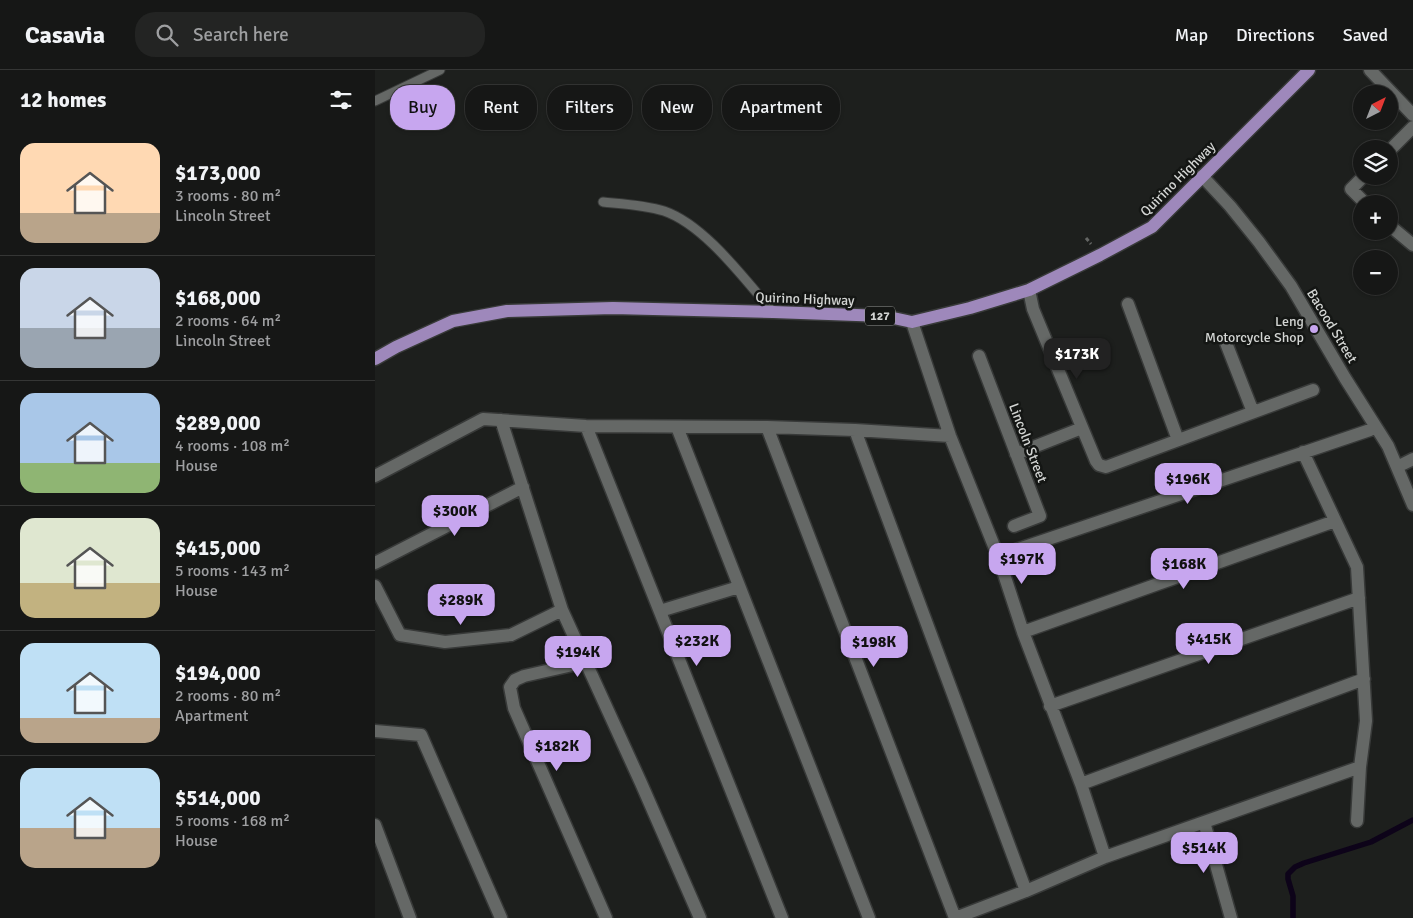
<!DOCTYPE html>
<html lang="en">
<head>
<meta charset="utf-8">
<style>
  :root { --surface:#161716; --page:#232423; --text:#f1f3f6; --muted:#9e9fa1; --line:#353635; --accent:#c7a6ef }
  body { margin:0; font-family:Signika,sans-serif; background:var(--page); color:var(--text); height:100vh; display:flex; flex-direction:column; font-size:19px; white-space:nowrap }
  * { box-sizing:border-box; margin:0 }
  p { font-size:16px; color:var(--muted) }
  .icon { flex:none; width:28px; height:28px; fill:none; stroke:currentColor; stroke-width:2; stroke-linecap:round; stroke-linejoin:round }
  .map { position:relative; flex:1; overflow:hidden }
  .panel { display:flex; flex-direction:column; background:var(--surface); width:375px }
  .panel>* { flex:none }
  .guide { position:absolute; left:15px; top:15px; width:475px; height:45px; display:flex; gap:10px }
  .needle { width:32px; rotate:42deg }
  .controls { position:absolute; left:978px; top:15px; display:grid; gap:10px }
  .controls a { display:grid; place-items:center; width:45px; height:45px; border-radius:50%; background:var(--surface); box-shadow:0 1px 4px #0004,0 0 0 1px var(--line); font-size:25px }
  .price { position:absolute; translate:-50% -42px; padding:0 11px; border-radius:10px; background:var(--accent); color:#111; font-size:16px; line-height:32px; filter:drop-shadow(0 1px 2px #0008) }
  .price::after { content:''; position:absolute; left:50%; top:30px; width:15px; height:11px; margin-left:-8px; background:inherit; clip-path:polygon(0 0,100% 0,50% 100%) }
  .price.current { background:#222; color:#fff }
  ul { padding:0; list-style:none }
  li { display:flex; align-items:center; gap:15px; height:125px; padding:0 20px }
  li+li { border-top:1px solid var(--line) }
  li span { display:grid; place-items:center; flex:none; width:140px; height:100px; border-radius:15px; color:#555 }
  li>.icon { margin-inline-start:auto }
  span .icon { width:60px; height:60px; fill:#fffc; stroke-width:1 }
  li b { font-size:21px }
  h2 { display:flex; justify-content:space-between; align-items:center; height:60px; padding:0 20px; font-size:21px }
  .tag { padding:0 18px; border-radius:20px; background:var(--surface); box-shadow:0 1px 4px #0004,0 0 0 1px var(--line); font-size:18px; line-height:45px }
  .tag.current { background:var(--accent); color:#111 }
  header { display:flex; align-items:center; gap:30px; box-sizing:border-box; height:70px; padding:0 25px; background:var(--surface); border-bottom:1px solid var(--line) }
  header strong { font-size:24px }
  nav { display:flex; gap:28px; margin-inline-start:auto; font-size:18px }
  .search { width:350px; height:45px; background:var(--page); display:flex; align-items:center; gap:12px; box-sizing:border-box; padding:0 18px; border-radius:20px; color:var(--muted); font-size:19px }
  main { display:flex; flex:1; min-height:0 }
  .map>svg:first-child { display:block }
</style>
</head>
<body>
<header>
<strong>Casavia</strong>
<div class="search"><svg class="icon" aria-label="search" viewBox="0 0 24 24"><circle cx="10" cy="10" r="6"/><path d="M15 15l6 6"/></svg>Search here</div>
<nav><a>Map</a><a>Directions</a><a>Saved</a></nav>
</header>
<main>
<section class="panel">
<h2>12 homes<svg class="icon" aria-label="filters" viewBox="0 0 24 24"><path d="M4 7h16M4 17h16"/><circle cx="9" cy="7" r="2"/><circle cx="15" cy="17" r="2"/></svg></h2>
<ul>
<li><span style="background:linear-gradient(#ffd9b3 70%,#b9a48a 0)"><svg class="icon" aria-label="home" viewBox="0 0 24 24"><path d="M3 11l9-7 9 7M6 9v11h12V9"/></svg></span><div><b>$173,000</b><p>3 rooms · 80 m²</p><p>Lincoln Street</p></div></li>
<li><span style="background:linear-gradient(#c9d6e8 60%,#9aa5b1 0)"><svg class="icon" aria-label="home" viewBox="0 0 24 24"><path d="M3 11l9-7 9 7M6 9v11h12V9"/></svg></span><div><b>$168,000</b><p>2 rooms · 64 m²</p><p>Lincoln Street</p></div></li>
<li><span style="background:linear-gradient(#a9c7e8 70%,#8fb573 0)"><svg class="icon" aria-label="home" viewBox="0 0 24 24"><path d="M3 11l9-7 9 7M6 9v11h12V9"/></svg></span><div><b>$289,000</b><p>4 rooms · 108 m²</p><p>House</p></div></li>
<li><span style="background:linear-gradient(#dfe7d0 65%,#c2b280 0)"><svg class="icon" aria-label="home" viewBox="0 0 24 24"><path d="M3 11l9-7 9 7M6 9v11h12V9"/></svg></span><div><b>$415,000</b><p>5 rooms · 143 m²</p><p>House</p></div></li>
<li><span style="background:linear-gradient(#bfe0f5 75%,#b9a48a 0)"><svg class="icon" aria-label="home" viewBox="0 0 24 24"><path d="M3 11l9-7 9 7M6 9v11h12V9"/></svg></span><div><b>$194,000</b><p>2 rooms · 80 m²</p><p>Apartment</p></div></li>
<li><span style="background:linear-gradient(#bfe0f5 60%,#b9a48a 0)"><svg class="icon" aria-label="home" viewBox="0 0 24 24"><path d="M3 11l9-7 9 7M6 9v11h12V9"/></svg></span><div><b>$514,000</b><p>5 rooms · 168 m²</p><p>House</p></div></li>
</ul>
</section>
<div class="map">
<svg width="1038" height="848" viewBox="0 0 1038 848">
  <rect width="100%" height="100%" fill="#1d1f1d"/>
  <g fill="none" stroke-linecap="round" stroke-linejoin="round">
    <path stroke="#0d0319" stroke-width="5.5" d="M918,848V826L913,809V804L920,797L929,793L996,772L1038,750"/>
    <g stroke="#383a39" stroke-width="11">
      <path id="lane" d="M0,31L65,0
        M228,132C249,134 270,135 289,141C330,155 370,210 398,242"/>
    </g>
    <g stroke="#383a39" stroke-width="15">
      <path id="street" d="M995,0L1038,45
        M1014,81L1038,57
        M827,106L855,136L884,172L916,216L970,308L1013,376L1038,435
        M989,106L976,119L991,134
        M1014,155L1038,175
        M654,220L658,239L721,391L724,395L731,397L938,320
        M753,234L803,370
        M537,252L575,366L623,486L648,562L706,714L730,787
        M851,273L878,342
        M604,286L665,446L639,456
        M126,350L187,540L266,713L325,848
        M211,356L407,848
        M302,357L494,848
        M392,357L580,848
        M480,360L651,821
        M928,382L982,497L991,651L985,697L982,751
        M641,384L707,358
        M1022,397L1038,389
        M0,406L108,349L211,356L392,357L480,360L575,366
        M623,486L995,360
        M0,493L148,417
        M0,516L25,565L70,572L136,565L187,540
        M285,541L364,517
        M648,562L960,451
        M211,592L149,606L140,610L135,617L139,638L231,848
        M675,636L984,528
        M0,661L46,665L126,848
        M706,714L989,609
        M829,752L856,848
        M0,755L35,848
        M580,848L651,821L730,787L985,697"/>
    </g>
    <g stroke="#383a39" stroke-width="15">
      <path id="primary" d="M0,289L21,277L78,251L132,241L238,238L398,242L509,246L537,252L595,238L654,220L725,185L777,157L934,0"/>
    </g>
    <path stroke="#646664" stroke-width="3" stroke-dasharray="4 2.5" stroke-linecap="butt" d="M711,168L716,174"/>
    <use href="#lane" stroke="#656866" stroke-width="9"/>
    <use href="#street" stroke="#656866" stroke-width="12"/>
    <use href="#primary" stroke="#9e88bb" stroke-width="12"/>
  </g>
  <circle fill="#c7a6ef" stroke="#141614" stroke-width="2" cx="939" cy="259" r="5"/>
  <g text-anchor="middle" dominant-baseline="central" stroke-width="5" stroke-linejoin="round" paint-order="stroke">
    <rect fill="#141614" stroke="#9a9c9a" stroke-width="1" x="490" y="236.5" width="30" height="19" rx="4"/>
    <g font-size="12" font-weight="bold" fill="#d3d5d3">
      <text x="505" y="246">127</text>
    </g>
    <g font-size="14" fill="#d3d5d3" stroke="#141614">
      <text transform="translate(803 109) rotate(-45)">Quirino Highway</text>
      <text transform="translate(430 229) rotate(2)">Quirino Highway</text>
      <text transform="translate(957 256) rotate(59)">Bacood Street</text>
      <text transform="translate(653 373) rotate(69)">Lincoln Street</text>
    </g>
    <g font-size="14" fill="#d3d5d3" stroke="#141614" text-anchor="end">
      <text x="929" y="251">Leng<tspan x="929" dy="16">Motorcycle Shop</tspan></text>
    </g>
  </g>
</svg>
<div class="controls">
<a><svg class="needle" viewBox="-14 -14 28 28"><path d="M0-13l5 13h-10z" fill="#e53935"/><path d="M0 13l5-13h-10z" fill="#9e9fa1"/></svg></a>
<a><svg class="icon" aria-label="layers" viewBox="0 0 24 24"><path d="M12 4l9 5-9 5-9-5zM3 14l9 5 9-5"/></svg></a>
<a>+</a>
<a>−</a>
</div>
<b class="price current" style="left:702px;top:310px">$173K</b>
<b class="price" style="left:813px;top:435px">$196K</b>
<b class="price" style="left:80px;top:467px">$300K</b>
<b class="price" style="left:647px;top:515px">$197K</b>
<b class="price" style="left:809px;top:520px">$168K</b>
<b class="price" style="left:86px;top:556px">$289K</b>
<b class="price" style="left:834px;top:595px">$415K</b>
<b class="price" style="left:322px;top:597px">$232K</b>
<b class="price" style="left:499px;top:598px">$198K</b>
<b class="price" style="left:203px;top:608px">$194K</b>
<b class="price" style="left:182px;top:702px">$182K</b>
<b class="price" style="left:829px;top:804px">$514K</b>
<div class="guide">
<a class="tag current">Buy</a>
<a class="tag">Rent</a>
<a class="tag">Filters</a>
<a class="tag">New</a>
<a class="tag">Apartment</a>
</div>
</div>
</main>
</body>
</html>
